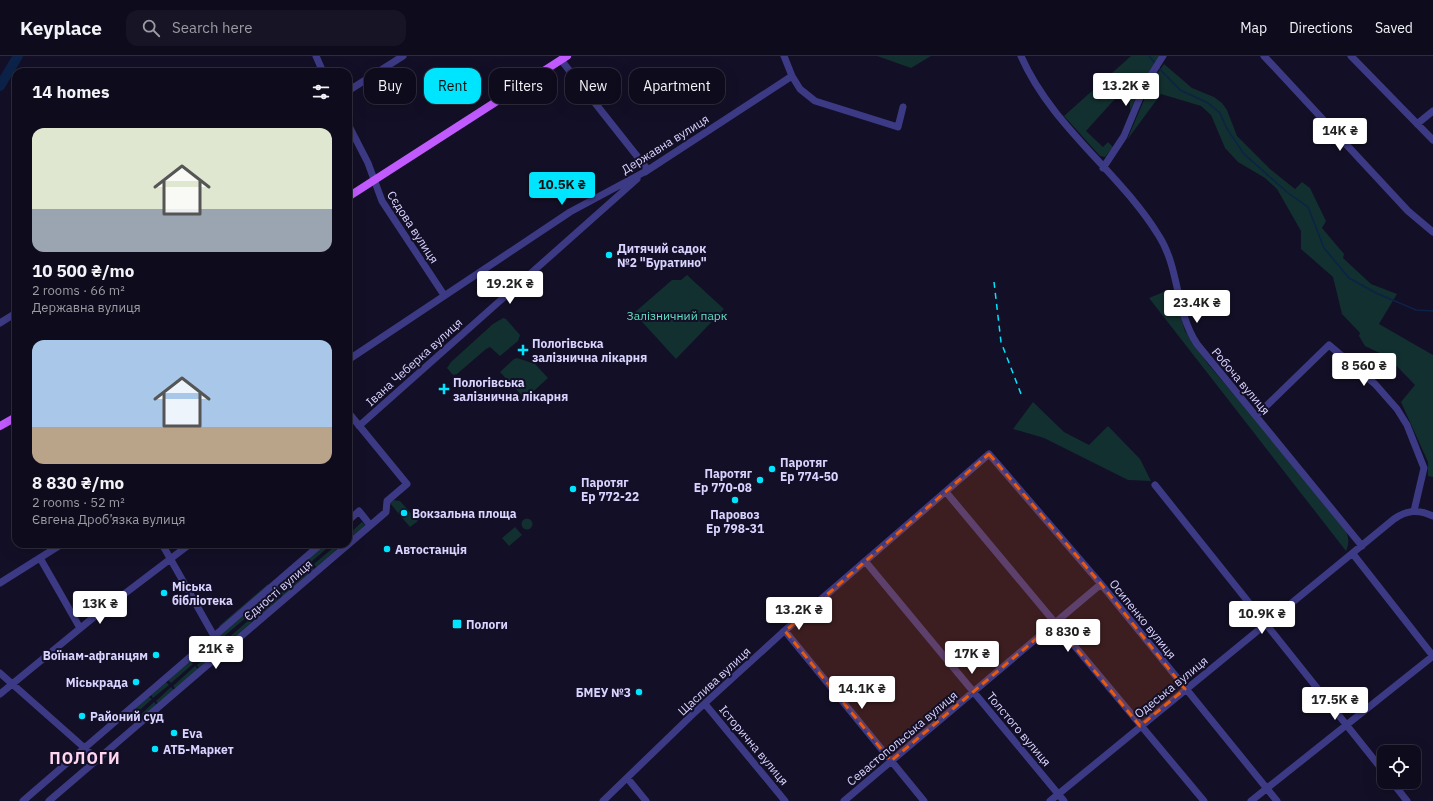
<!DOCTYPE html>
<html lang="en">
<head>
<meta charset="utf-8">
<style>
  :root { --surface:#0e0b1c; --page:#171425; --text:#f1f3f6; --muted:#9b9ba3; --line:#2e2b3b; --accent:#00e5ff }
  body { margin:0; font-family:"IBM Plex Sans",sans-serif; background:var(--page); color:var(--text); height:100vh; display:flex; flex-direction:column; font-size:15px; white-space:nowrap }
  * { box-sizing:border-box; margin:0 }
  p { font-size:13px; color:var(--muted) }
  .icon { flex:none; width:22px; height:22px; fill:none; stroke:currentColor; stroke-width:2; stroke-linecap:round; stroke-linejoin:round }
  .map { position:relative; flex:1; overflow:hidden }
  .details { position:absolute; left:12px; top:12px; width:340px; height:480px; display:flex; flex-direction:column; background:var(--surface); border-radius:12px; box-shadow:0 4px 16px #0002,0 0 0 1px var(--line) }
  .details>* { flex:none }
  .top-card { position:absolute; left:364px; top:12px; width:380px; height:36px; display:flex; gap:8px }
  .buttons { position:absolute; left:1377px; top:689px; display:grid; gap:8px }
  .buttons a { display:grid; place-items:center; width:44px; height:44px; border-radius:8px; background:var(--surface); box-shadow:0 4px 16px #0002,0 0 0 1px var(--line); font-size:20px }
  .price { position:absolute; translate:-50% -34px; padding:0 9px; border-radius:4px; background:#fff; color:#222; font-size:13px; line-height:26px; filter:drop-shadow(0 1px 2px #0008) }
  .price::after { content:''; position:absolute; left:50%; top:24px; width:12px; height:9px; margin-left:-6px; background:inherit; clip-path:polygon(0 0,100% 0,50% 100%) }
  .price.current { background:var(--accent); color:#111 }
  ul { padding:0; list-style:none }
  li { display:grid; align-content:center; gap:8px; height:212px; padding:0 20px }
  li span { display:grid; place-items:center; height:124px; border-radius:12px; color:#555 }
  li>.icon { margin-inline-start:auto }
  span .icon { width:72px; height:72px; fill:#fffc; stroke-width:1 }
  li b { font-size:17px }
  h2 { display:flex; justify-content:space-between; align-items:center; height:48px; padding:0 20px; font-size:17px }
  .pill { padding:0 14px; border-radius:12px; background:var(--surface); box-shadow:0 4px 16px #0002,0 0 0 1px var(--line); font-size:14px; line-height:36px }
  .pill.current { background:var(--accent); color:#111 }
  header { display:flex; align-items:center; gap:24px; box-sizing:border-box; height:56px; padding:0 20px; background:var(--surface); border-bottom:1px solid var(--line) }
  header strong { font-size:19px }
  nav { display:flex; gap:22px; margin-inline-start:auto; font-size:14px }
  .search { width:280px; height:36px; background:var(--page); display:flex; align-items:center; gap:10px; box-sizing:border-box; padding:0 14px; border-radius:12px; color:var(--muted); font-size:15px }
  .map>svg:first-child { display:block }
</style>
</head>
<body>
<header>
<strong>Keyplace</strong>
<div class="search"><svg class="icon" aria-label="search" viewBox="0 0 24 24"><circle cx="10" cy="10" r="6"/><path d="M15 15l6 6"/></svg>Search here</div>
<nav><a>Map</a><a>Directions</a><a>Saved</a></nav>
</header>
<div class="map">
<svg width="1433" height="745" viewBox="0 0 1433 745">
  <rect width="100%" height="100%" fill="#130f26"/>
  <path fill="#12302f" d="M877,0H931L911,12Z
    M1131,0H1160L1142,28L1130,55V41L1123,34L1086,75L1103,91L1108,86L1113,91L1105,101L1100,100L1064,60Z
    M1164,8L1192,32L1214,41L1222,47L1227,54L1237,80L1270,113L1295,133L1302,126L1310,132L1326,165L1322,172L1344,198L1343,202L1371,228L1397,238L1379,268L1433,299V421L1428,420V406L1401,346L1415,329L1388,301L1365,290L1359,280L1360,277L1342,258L1333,221L1301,193V175L1277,133L1265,122L1238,106L1225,92L1211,59L1201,50L1161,38L1127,84L1152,25Z
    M687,219L724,253L676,303L634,257L672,224H681Z
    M1166,235L1176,243L1185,275L1208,308L1341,465C1347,476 1351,484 1346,495L1149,242Z
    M503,262L506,263L520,279L518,285L500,300L490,291L486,293L457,318L453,319L447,312L451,306L493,268Z
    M517,302L535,308L548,322L525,343L500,316L514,303Z
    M1033,346L1064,376L1089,389L1108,370L1140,403L1151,425L1128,424L1044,382L1013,373Z
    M392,444L400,445L418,465L410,471L389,446Z
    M521.5 468a5.5 5.5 0 1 1 11 0a5.5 5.5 0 1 1-11 0Z
    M362,466L365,469L348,484V479Z
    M515,471L522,479L509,490L502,482Z
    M326,488H332L311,506L309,503Z
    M334,491L336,494L316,511L314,508Z
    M307,505L309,507L277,535L275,532Z
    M312,510L314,513L282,541L279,538Z
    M268,528L269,530L221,572L219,570Z
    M273,534L275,537L249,559L247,556Z
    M278,539L280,542L254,565L251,562Z
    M245,558L248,560L222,582L220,579Z
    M250,563L252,566L227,588L225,585Z
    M212,586L215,589L194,606L192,603Z
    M217,592L220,594L199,612L197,609Z
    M190,605L193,608L171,627L168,624Z
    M195,610L198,613L176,633L173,630Z
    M166,626L169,629L153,642L151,639Z
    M171,631L174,634L158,648L156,645Z
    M149,641L152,643L132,661L129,658Z
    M154,646L157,649L137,666L135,664Z"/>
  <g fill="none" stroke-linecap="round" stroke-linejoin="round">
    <path stroke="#0c2248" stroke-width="1.5" d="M1149,0L1156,8
      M1158,11L1180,34L1208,47L1220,57L1226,71L1244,98L1288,137L1308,151L1324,192L1349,222L1376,237L1416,254L1433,255"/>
    <path stroke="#0c2248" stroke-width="10" d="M0,30L18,0"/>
    <path stroke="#3d3a85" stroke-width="7" d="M316,0L323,16
      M784,0L792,20L800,33L815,45L898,71L903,51
      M1021,0C1052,71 1119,115 1159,180C1180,213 1175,255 1197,288L1362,490
      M1264,0L1408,155L1433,176
      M1351,0L1433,84
      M561,4L648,114L645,116
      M348,35L403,0
      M348,68L368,107L382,145L444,239
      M1417,68L1433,55
      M1103,112L1124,80L1146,27L1163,0
      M0,267L16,257
      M348,304L570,156L648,114L792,20
      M1256,360L1329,289L1375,328L1397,353L1407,369L1424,412L1414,455
      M359,370L637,123
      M1155,429L1384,716
      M946,436L1204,745
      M348,465L359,455L370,469
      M162,488L223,596
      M40,502L80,572
      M865,505L1064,745
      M0,527L62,488
      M785,575L924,745
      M0,617L97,703
      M0,638L94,561L190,488
      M705,648L785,745
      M628,723L646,745
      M1392,726L1407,745
      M23,745L321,488
      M49,745L386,456L387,445L407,428L348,356
      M603,745L693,658L782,577L989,398L1101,528L1277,745
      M844,745L1101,528
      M1050,745L1394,463C1407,454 1418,453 1433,460
      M1251,745L1433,600L1353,498"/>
    <path stroke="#c25bff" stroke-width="8" d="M348,141L567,0
      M0,370L16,361"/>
    <path stroke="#00e5ff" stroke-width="1.5" stroke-dasharray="6 5" stroke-linecap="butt" d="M994,226L1001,286L1021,338"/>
  </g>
  <path fill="#e8590c" fill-opacity="0.2" stroke="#e8590c" stroke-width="3" stroke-dasharray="8 5" stroke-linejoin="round" d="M989,398L1101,528L1185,633L1140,670L1055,567L891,705L785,575Z"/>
  <g fill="#00e5ff" stroke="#130f26" stroke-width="1.5">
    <circle cx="609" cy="199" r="4"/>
    <path d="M521 288h4v4h4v4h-4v4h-4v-4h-4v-4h4z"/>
    <path d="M442 327h4v4h4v4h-4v4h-4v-4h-4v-4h4z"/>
    <circle cx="772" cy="413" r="4"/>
    <circle cx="760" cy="424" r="4"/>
    <circle cx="573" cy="433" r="4"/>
    <circle cx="735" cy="444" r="4"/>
    <circle cx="404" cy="457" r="4"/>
    <circle cx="387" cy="493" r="4"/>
    <circle cx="164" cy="537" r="4"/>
    <rect x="452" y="563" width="10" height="10" rx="2"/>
    <circle cx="156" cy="599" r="4"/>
    <circle cx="136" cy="626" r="4"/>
    <circle cx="639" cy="636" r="4"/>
    <circle cx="82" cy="660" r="4"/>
    <circle cx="174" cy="677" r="4"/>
    <circle cx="155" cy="693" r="4"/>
  </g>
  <g text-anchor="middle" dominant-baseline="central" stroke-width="4" stroke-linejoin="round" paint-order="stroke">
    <g font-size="12" fill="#d9d4ff" stroke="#130f26">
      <text transform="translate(665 88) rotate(-32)">Державна вулиця</text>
      <text transform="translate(413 171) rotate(57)">Сєдова вулиця</text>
      <text transform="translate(414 306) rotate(-42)">Івана Чеберка вулиця</text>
      <text transform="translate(1241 325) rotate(50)">Робоча вулиця</text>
      <text transform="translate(278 534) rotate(-41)">Єдності вулиця</text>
      <text transform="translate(1143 563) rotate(51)">Осипенко вулиця</text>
      <text transform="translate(714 625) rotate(-43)">Щаслива вулиця</text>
      <text transform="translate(1171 631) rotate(-39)">Одеська вулиця</text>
      <text transform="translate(1019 673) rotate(50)">Толстого вулиця</text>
      <text transform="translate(902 682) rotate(-40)">Севастопольська вулиця</text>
      <text transform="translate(754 689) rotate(50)">Історична вулиця</text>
    </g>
    <g font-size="12" font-weight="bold" fill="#d9d4ff" stroke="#130f26" text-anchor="start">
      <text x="617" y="192">Дитячий садок<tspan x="617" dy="14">№2 "Буратино"</tspan></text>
      <text x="532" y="287">Пологівська<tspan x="532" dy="14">залізнична лікарня</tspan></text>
      <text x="453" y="326">Пологiвська<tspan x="453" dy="14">залiзнична лiкарня</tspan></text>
      <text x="780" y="406">Паротяг<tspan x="780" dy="14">Ер 774-50</tspan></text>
      <text x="752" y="417" text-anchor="end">Паротяг<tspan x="752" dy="14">Ер 770-08</tspan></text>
      <text x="581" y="426">Паротяг<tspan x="581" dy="14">Ер 772-22</tspan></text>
      <text x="412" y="457">Вокзальна площа</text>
      <text x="735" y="458" text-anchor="middle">Паровоз<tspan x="735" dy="14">Ер 798-31</tspan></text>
      <text x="395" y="493">Автостанція</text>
      <text x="172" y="530">Міська<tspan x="172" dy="14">бібліотека</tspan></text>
      <text x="466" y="568">Пологи</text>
      <text x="148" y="599" text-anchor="end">Воїнам-афганцям</text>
      <text x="128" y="626" text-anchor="end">Міськрада</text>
      <text x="631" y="636" text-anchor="end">БМЕУ №3</text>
      <text x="90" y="660">Районий суд</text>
      <text x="182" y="677">Eva</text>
      <text x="163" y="693">АТБ-Маркет</text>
    </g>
    <g font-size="12" fill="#5fe0c0" stroke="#130f26">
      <text x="677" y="259">Залізничний парк</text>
    </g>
    <g font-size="16" font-weight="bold" letter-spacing="1" fill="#ffd6f0" stroke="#130f26">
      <text x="85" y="702">ПОЛОГИ</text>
    </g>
  </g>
</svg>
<div class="buttons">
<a><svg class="icon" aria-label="locate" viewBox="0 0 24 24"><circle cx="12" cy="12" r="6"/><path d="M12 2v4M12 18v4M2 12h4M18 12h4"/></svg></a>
</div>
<b class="price" style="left:1126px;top:51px">13.2K ₴</b>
<b class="price" style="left:1340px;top:96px">14K ₴</b>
<b class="price current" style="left:562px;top:150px">10.5K ₴</b>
<b class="price" style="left:510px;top:249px">19.2K ₴</b>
<b class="price" style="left:1197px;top:268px">23.4K ₴</b>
<b class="price" style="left:1364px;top:331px">8 560 ₴</b>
<b class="price" style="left:100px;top:569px">13K ₴</b>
<b class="price" style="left:799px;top:575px">13.2K ₴</b>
<b class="price" style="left:1262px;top:579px">10.9K ₴</b>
<b class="price" style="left:1068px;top:597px">8 830 ₴</b>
<b class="price" style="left:216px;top:614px">21K ₴</b>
<b class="price" style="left:972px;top:619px">17K ₴</b>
<b class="price" style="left:862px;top:654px">14.1K ₴</b>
<b class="price" style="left:1335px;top:665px">17.5K ₴</b>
<div class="top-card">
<a class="pill">Buy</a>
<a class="pill current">Rent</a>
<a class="pill">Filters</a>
<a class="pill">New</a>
<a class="pill">Apartment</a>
</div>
<section class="details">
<h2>14 homes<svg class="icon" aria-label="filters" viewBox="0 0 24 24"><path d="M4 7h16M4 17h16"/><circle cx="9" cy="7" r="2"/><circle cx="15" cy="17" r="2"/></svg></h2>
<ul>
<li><span style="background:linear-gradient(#dfe7d0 65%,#9aa5b1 0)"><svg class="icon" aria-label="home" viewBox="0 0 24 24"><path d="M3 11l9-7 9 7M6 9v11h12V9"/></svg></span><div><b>10 500 ₴/mo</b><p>2 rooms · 66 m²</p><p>Державна вулиця</p></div></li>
<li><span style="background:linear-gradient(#a9c7e8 70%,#b9a48a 0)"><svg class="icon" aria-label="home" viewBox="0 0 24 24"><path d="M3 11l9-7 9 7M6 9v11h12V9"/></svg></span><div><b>8 830 ₴/mo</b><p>2 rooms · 52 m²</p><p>Євгена Дроб’язка вулиця</p></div></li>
</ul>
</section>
</div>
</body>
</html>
